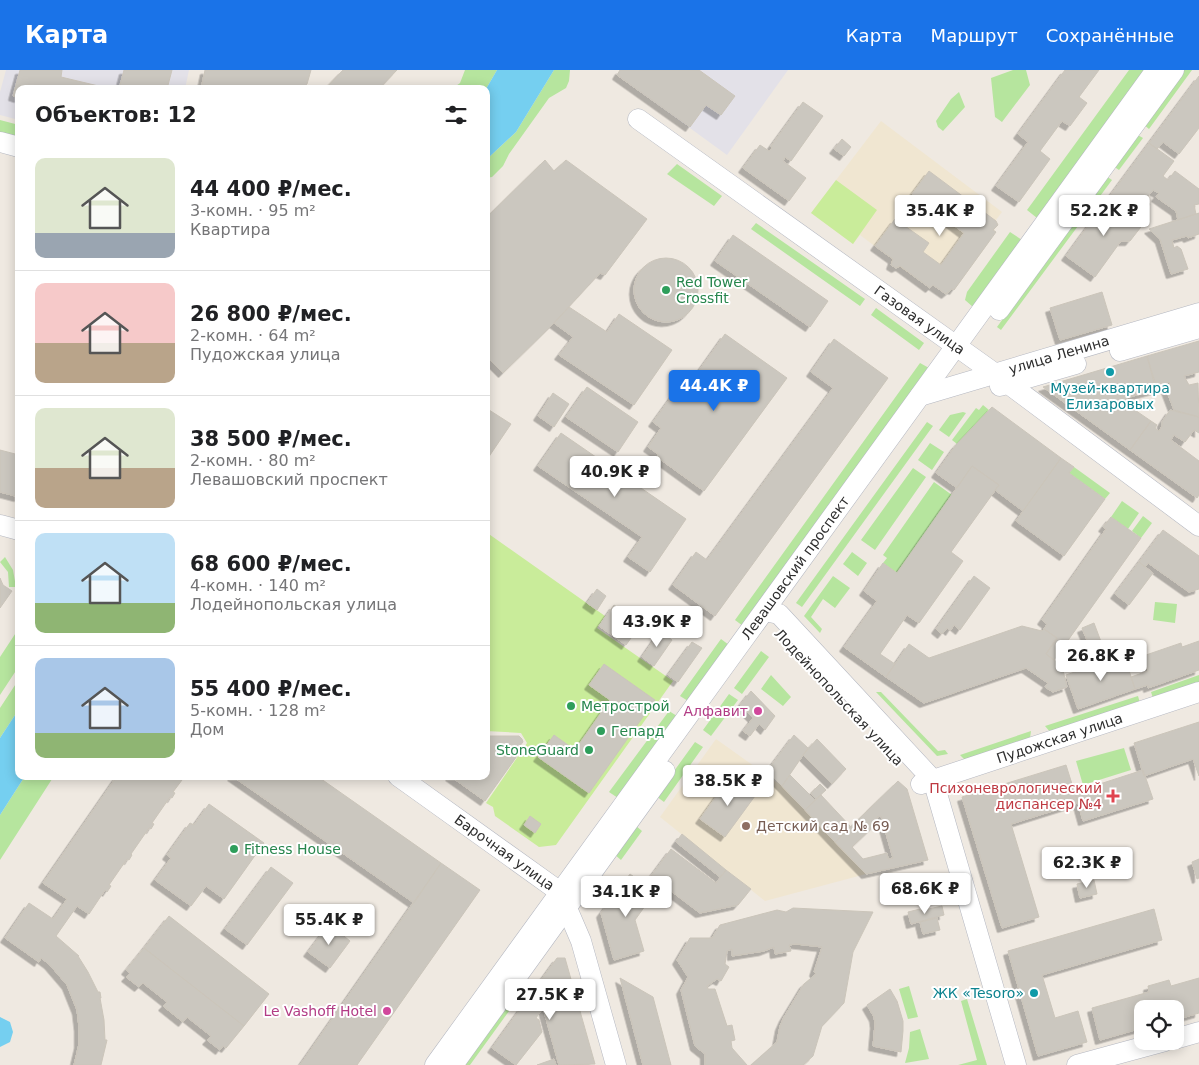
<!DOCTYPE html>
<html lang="ru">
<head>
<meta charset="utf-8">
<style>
  :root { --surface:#fff; --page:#f6f6f6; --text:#202124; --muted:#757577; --line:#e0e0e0; --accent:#1a73e8 }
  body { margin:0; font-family:"DejaVu Sans",sans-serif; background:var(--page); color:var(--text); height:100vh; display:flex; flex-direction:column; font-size:19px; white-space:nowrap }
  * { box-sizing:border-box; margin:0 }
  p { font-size:16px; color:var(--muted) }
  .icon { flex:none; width:28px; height:28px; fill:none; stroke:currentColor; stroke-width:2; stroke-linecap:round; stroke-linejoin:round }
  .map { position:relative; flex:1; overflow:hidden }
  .drawer { position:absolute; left:15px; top:15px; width:475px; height:695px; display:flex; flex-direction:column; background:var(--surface); border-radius:10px; box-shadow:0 2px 12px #0003 }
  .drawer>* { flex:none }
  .tools { position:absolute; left:1134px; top:930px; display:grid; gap:10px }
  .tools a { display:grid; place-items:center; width:50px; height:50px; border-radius:10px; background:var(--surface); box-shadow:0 2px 12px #0003; font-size:25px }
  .price { position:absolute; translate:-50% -42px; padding:0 11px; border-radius:5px; background:#fff; color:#222; font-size:16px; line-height:32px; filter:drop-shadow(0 1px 2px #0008) }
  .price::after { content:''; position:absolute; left:50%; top:30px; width:15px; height:11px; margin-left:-8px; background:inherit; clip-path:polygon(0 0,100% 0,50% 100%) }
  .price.selected { background:var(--accent); color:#fff }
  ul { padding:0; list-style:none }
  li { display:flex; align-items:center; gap:15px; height:125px; padding:0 20px }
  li+li { border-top:1px solid var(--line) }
  li span { display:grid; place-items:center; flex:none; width:140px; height:100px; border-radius:10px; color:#555 }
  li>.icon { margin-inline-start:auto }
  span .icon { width:60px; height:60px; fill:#fffc; stroke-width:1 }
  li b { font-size:21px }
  h2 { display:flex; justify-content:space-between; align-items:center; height:60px; padding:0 20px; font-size:21px }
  header { display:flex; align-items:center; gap:30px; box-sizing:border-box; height:70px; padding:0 25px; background:var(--accent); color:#fff }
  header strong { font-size:24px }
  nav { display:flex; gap:28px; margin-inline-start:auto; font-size:18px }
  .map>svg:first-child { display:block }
</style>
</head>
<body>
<header>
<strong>Карта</strong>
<nav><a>Карта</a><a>Маршрут</a><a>Сохранённые</a></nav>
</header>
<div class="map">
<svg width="1199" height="995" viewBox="0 0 1199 995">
  <defs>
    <filter id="shadow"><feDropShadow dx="-4.5" dy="4.5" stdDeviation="0" flood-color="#0004"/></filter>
  </defs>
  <rect width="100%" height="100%" fill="#efe9e1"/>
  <path fill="#e3e1e8" d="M6,0H189L185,19H19V50L0,45V22Z
    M620,0H788L727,85L617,5Z"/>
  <path fill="#f0e6d1" d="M881,51L1002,142L996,150L998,155L994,160L996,162L954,220L952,219L948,223L946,224L933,215L930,218L900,197L896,198L891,195L892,189L860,165L853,174L811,143Z
    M716,669L782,716L866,804L765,831L660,747Z"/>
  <path fill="#b6e59e" d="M465,0H497L486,19H452L460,13Z
    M554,0H570L569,11L566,18L549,28L509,84L503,96L492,107L486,108V90L516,62Z
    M1013,0H1026L1030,15L1002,52L995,47L991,8Z
    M1129,0H1145L1037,148L1027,140Z
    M1183,0H1192L1149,59L1143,54Z
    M959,22L965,37L943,61L938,57L936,51L951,29Z
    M0,50L19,55V70L0,65Z
    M1136,64L1143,68L1119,100L1113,96Z
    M677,94L722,126L714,136L667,104Z
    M1106,106L1112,110L1001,260L997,257Z
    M756,153L865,229L860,236L751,159Z
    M1010,162L1022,170L973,237L965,230L967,222Z
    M876,238L924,273L919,280L871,245Z
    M920,293L929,298L743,556L735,550Z
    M983,335L989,340L957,374L952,370L976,338L979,340Z
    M963,342L966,343L949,367L939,360L950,345Z
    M927,352L933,356L802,537L796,533Z
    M930,373L944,382L932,400L918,390Z
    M1074,397L1110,423L1105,429L1069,403Z
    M913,398L926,407L875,480L861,470Z
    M934,412L952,425L897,503L883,493L887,488L883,485Z
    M1122,431L1139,443L1128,459L1111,447Z
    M1143,446L1152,453L1141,468L1132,461Z
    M852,482L867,493L858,506L843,494Z
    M5,487L13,500L16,517H9L8,502L0,492Z
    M833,506L850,518L835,538L823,529L811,547L822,559L820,563L804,546Z
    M1155,532L1177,534L1175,553L1153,550Z
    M19,558V596L0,625V587Z
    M721,569L729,575L688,631L680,626Z
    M761,581L769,587L742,624L734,618Z
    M771,605L791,627L783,636L761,619Z
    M1199,605V612L1153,628L1151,622Z
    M19,609V639L0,668V638Z
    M876,622H881L938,681L945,680L948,684L937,686Z
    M729,624L738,630L711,666L703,660Z
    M1138,626L1140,633L1051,663L1045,656Z
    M669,641L677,646L618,728L609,722Z
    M1031,661L1030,668L966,691L960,685Z
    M695,672L703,677L664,732L656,726Z
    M1124,678L1131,700L1083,715L1076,691Z
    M25,706H54L0,790V745Z
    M635,755L642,761L621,790L614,784Z
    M909,916L918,947L908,949L899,919Z
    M511,926L517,930L470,995H464Z
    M967,929L987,995H958L977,990L961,931Z
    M920,959L929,989L905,993L909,978L910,962Z"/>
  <path fill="#c9ec9a" d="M836,110L877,140L853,174L811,143Z
    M486,462L605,546L597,558L673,611L556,775L539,777L495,746L493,737L486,733L527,673L521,663L486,661Z"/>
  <path fill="#75cff0" d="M497,0H554L516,62L486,90V19Z
    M19,639V706H25L0,745V668Z
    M0,947L10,952L13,962L10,972L0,977Z"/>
  <path fill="#cbc7bf" stroke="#cbc5ba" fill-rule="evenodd" filter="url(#shadow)" d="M20,0H62L61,7L111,19H19V28L13,26Z
    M124,0H172L167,19H119Z
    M205,0H311L307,14L301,19H201Z
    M343,0H397L379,19H325Z
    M620,0H699L735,26L721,45L706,35L690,57L617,5Z
    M1065,0H1099L1079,27L1087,33L1070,56L1062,51L1040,81L1050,89L1019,132L996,116L1028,72L1018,64Z
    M1199,6V58L1179,84L1163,72L1157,79L1149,73Z
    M803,32L823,46L791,91L785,87L783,91L806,108L789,131L743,98L760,75L769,81L772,78L771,76Z
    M842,69L851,77L844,86L834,79Z
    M1149,73L1174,91L1163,106L1168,110L1175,101L1199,119V134L1194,135L1196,144L1178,150L1176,141L1156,127L1159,123L1153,120L1145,130L1150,134L1139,149L1109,127Z
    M545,90L554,101L566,90L647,149L605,205L600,203L554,253L503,303L486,286V148Z
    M929,101L996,151L998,155L993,160L996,162L954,220L952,219L946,224L933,215L930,218L900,196L896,198L891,195L893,189L875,176L895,149L929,173L923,182L941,195L964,163L912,124Z
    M1109,127L1144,153L1130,171H1121L1095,207L1066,186Z
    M1199,143V164L1188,168L1187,166L1172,170L1174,178L1177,176L1181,179L1188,199L1171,204L1160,169L1149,159Z
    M733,165L828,231L810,257L715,191Z
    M634 220a32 32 0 1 1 64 0a32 32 0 1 1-64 0Z
    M1102,222L1112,255L1060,270L1050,238Z
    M569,237L607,262L619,244L672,280L634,335L559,285L573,267L554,253Z
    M725,264L787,308L704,421L657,387L658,384L648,377L661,358L653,352L682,312L688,316Z
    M834,269L888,308L715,546L673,515L696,482L707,490L833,318L811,302Z
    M1199,271V302L1184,306L1189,315L1198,313L1199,347L1174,340L1166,319L1171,318L1169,312L1157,319L1147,286Z
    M1147,286L1156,320L1126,328V334L1151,351L1130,380L1043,317Z
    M587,317L638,352L618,382L566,347Z
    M553,323L569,334L554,357L538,346Z
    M992,337L1061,388L1023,441L995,420L999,415L972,396L957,418L936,403L956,375Z
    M486,338L511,354L486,391Z
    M1170,340L1199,347V363L1194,360L1185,372L1174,365L1171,370L1199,391V425L1197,428L1130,380L1151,351L1157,355L1155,358L1159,361L1162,356V352Z
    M561,363L686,449L650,502L628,487L642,467L538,396Z
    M0,380L19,385V427L0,422Z
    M1061,388L1074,397L1069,403L1105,429L1064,486L1016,451Z
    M972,396L999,415L951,482L963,491L919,553L907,545L880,584L895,594L886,607L844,577L877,531L864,521L883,493L897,503Z
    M1111,447L1141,468L1054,590L1046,584L1057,568L1044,559L1047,554L1042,550L1106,459L1103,457Z
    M1163,460L1199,486V519L1189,522L1148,493L1145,497L1139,492Z
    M1139,492L1153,503L1129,535L1115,524Z
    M974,506L990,518L960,560L954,555L950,561L947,558L942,564L936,559Z
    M0,508L3,515L12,521L0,538Z
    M597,519L606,526L597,540L587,533Z
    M614,535L641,554L626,575L599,556Z
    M1094,553L1103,577L1092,582L1082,558Z
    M1022,556L1042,561L1044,559L1057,568L1046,584L1062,596L1067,617L1053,622L1045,617L1048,613L1026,598L924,633L886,607L909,574L929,588Z
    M660,561L672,570L654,596L642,587Z
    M1199,571V600L1148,618V615L1135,619L1131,607L1148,601L1143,586L1181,573L1182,577Z
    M692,572L702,578L678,612L668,605Z
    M1124,585L1135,619L1078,639L1066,605Z
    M604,594L655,630L589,723L538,687L554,665L575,680L610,630L589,615Z
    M751,621L775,646L765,660L759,654L750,666L743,661L753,648L740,635Z
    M1199,652V706L1193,689L1144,706L1134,673Z
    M794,665L808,678L782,716L767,701Z
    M486,666H519L522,669L523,672L518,678H512L513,682L517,686L485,731L450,706H486Z
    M817,669L846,699L832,714L803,685Z
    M1066,695L1078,733L1011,754L1039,847L1002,858L962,727Z
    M1143,700L1153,729L1083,751L1075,722Z
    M790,705L815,730L805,740L782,716Z
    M117,706H185L173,722L175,723L172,728L170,727L152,753L154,754L151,759L149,758L131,784L132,785L129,790L127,789L109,815L111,816L107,822L105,820L89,844L77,836L56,866L79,886H78L88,902L98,922H100L101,928H100L104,950L105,970H107L101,995H74L79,974V957L77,940L67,915L49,894L41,888L39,892L5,868L29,833L53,849L67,829L43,813Z
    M232,706H317L441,793L414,833Z
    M730,707L755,726L725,767L700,749Z
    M898,711L907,719L928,790L866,804L835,772ZM881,746L893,788L888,789L887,783L863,789L852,777L878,752L877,747Z
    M820,714L826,720L816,729L811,723Z
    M821,725L851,757L835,772L805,740Z
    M209,734L264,773L224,829L206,816L191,836L155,810L171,788L167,785L190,753L194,755Z
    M530,746L541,754L535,763L524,755Z
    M682,764L726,800L720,807L676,772Z
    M671,779L716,813L726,800L751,819L738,835L700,843L651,806Z
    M1199,789V808L1197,809L1192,792Z
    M441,793L480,820L357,995H300Z
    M271,797L293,813L247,875L225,859Z
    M630,804L655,822L635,850L644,881L614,890L601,843Z
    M1094,810L1097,824L1080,828L1077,814Z
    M942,836L944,845L911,854L908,842L920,839V841Z
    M793,838L873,842L853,882L844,933L822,956L813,986L803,995H751L777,972L780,956L784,947L804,914L816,904L814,902L822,877L796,874L789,875L791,881L775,884L774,877L764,881L732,886V879L727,881L725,894L729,897L721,911L717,909L707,916L708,919H715L727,956L732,955L735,970L731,971L732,978L747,995H705V984L695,976L681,920L688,907L677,890L690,868H712L720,855L777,840L786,842Z
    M1154,839L1162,870L1042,905L1055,948L1078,941L1087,972L1038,986L1008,881Z
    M338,841L348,849L339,862L329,854Z
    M169,846L269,924L244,956L144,878Z
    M937,848L940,860L923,864L920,852Z
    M329,854L350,871L330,898L308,882Z
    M144,878L244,956L226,978L223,976L220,980L207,970L211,966L187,947L183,952L163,936L167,932L143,913L139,917L126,907L130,903L126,900Z
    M557,888H565L595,994L559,995L543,938L536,948L539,950L542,962L516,995L492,978Z
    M620,908L653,927L671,995H643Z
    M1199,908V943L1175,950V939H1142V958L1100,970L1092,938L1149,922L1148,916L1169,910L1171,916Z
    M890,919L897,931L903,951V961L901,982L873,976L875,954L874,947L867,935Z
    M554,989L556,995H537Z"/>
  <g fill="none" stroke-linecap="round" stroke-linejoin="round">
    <g stroke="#b4b7c1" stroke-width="21">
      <g id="minor">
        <path id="s1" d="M638,49L994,303L1199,456"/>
        <path d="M0,72L19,77"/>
        <path d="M999,240L1174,0"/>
        <path d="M1120,281L1199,258"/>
        <path d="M1000,316L1076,294"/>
        <path id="s2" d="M920,326L1199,243"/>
        <path d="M0,455L19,460"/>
        <path d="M765,541L779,544L933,710L1016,995"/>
        <path id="s3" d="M398,706L560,822L581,871L616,995"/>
        <path id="s4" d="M921,714L1199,622"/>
        <path d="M1175,969L1199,962"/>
        <path id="s5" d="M435,995L1156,0"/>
        <path d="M453,995L665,701"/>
        <path d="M1077,995L1165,971"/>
      </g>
    </g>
    <use href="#minor" stroke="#fff" stroke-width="20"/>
  </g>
  <g fill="#2e9e5b" stroke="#fff" stroke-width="2">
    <circle cx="666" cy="220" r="5"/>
    <circle cx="571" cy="636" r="5"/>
    <circle cx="601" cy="661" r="5"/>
    <circle cx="589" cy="680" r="5"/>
    <circle cx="234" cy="779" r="5"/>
  </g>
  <g fill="#0f9aa8" stroke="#fff" stroke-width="2">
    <circle cx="1110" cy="302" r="5"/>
    <circle cx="1034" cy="923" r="5"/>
  </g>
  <g fill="#d1479c" stroke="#fff" stroke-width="2">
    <circle cx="758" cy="641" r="5"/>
    <circle cx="387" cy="941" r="5"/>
  </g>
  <path fill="#e0444e" stroke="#fff" stroke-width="2" d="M1110.5 718.5h5v5h5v5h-5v5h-5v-5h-5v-5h5z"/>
  <circle fill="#8d6e63" stroke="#fff" stroke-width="2" cx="746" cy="756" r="5"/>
  <g text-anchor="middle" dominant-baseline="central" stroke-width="4" stroke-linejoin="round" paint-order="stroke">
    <g font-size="14" fill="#27864d" stroke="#fff" text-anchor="start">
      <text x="676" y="212">Red Tower<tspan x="676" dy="16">Crossfit</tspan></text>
      <text x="581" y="636">Метрострой</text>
      <text x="611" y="661">Гепард</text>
      <text x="579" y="680" text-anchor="end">StoneGuard</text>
      <text x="244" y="779">Fitness House</text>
    </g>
    <g font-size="14" fill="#2e2e2e" stroke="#fff">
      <text stroke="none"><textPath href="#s1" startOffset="346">Газовая улица</textPath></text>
      <text stroke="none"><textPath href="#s2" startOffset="145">улица Ленина</textPath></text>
      <text stroke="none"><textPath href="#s5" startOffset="614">Левашовский проспект</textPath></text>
      <text transform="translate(839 627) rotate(47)">Лодейнопольская улица</text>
      <text stroke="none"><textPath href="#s4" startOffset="146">Пудожская улица</textPath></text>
      <text stroke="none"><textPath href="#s3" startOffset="131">Барочная улица</textPath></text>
    </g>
    <g font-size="14" fill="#0d838f" stroke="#fff">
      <text x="1110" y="318">Музей-квартира<tspan x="1110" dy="16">Елизаровых</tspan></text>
      <text x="1024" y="923" text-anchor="end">ЖК «Tesoro»</text>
    </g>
    <g font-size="14" fill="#b23c85" stroke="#fff" text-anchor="end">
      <text x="748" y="641">Алфавит</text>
      <text x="377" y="941">Le Vashoff Hotel</text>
    </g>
    <g font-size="14" fill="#be3a42" stroke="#fff" text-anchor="end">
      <text x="1102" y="718">Психоневрологический<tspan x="1102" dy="16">диспансер №4</tspan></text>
    </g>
    <g font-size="14" fill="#785e54" stroke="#fff" text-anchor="start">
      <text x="756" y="756">Детский сад № 69</text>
    </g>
  </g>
</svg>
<div class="tools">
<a><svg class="icon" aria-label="locate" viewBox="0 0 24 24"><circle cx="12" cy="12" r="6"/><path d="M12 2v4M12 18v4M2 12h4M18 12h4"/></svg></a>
</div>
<b class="price" style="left:940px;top:167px">35.4K ₽</b>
<b class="price" style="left:1104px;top:167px">52.2K ₽</b>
<b class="price selected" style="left:714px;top:342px">44.4K ₽</b>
<b class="price" style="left:615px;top:428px">40.9K ₽</b>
<b class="price" style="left:657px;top:578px">43.9K ₽</b>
<b class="price" style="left:1101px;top:612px">26.8K ₽</b>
<b class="price" style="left:728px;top:737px">38.5K ₽</b>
<b class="price" style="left:1087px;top:819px">62.3K ₽</b>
<b class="price" style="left:925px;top:845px">68.6K ₽</b>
<b class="price" style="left:626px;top:848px">34.1K ₽</b>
<b class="price" style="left:329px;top:876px">55.4K ₽</b>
<b class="price" style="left:550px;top:951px">27.5K ₽</b>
<section class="drawer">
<h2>Объектов: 12<svg class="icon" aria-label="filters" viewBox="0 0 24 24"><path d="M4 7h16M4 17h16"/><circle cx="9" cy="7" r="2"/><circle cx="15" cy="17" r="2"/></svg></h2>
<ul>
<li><span style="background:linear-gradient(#dfe7d0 75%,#9aa5b1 0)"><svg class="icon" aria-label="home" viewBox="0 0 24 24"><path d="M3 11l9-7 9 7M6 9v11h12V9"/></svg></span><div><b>44 400 ₽/мес.</b><p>3-комн. · 95 m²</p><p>Квартира</p></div></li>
<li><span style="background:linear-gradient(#f6c9c9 60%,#b9a48a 0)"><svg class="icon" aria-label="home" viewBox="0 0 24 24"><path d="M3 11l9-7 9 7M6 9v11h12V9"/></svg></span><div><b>26 800 ₽/мес.</b><p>2-комн. · 64 m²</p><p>Пудожская улица</p></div></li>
<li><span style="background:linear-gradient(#dfe7d0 60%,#b9a48a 0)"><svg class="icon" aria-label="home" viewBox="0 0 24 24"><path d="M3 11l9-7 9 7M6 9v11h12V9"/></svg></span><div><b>38 500 ₽/мес.</b><p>2-комн. · 80 m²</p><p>Левашовский проспект</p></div></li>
<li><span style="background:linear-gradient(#bfe0f5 70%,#8fb573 0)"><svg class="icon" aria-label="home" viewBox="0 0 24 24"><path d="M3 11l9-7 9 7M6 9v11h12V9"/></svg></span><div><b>68 600 ₽/мес.</b><p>4-комн. · 140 m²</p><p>Лодейнопольская улица</p></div></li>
<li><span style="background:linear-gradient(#a9c7e8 75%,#8fb573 0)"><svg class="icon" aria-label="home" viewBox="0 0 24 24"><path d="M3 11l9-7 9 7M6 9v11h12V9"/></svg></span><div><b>55 400 ₽/мес.</b><p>5-комн. · 128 m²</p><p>Дом</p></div></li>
</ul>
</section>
</div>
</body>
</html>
